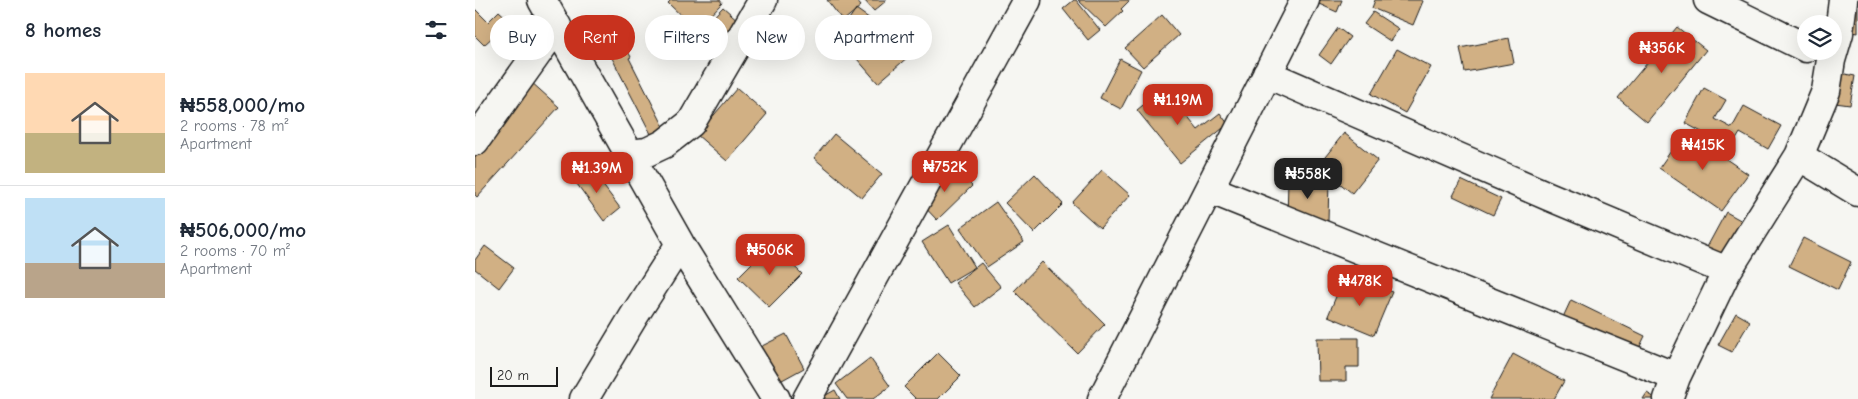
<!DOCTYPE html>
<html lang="en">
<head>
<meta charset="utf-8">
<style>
  :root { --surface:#fff; --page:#f6f6f7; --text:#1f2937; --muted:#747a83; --line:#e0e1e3; --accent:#c8321e }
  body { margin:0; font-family:"Comic Neue",sans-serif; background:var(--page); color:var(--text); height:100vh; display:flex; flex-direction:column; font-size:19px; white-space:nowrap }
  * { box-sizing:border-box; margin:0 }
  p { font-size:16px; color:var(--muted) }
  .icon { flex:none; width:28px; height:28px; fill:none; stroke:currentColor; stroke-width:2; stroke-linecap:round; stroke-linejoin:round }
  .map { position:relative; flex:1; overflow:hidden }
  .drawer { display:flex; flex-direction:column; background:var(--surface); width:475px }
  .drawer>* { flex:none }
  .guide { position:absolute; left:15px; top:15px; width:475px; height:45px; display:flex; gap:10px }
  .buttons { position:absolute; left:1322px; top:15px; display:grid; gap:10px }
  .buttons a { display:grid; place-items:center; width:45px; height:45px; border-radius:50%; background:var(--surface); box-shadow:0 5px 20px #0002; font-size:25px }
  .scale { position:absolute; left:15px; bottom:12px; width:68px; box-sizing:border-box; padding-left:5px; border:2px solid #1c1c1c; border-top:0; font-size:14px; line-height:18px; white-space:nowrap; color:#1c1c1c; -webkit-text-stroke:4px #f6f6f2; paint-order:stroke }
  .price { position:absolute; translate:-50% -42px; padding:0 11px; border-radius:10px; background:var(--accent); color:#fff; font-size:16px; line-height:32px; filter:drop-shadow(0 1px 2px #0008) }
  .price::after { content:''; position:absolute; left:50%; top:30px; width:15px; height:11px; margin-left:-8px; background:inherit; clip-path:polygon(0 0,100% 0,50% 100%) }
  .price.selected { background:#222; color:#fff }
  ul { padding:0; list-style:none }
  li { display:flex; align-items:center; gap:15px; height:125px; padding:0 25px }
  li+li { border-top:1px solid var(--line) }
  li span { display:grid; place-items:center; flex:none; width:140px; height:100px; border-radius:0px; color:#555 }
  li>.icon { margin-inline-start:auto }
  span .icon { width:60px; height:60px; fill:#fffc; stroke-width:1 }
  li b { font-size:21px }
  h2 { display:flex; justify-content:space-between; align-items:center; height:60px; padding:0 25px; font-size:21px }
  .pill { padding:0 18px; border-radius:22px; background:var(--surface); box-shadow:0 5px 20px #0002; font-size:18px; line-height:45px }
  .pill.selected { background:var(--accent); color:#fff }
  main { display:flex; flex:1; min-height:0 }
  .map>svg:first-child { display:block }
</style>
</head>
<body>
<main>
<section class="drawer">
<h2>8 homes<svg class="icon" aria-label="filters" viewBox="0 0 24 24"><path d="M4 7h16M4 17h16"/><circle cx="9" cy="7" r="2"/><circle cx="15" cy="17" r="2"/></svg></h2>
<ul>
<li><span style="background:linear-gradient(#ffd9b3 60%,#c2b280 0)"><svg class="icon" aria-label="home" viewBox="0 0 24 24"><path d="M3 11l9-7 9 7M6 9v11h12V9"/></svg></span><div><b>₦558,000/mo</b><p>2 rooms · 78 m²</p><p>Apartment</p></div></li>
<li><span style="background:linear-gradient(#bfe0f5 65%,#b9a48a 0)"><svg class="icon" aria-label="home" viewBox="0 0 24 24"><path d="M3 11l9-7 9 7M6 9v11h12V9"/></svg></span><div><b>₦506,000/mo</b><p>2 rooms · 70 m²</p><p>Apartment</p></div></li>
</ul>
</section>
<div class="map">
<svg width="1383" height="399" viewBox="0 0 1383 399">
  <rect width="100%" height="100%" fill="#f6f6f2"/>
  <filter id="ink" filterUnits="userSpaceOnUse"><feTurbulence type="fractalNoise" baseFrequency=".02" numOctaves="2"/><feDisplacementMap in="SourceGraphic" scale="10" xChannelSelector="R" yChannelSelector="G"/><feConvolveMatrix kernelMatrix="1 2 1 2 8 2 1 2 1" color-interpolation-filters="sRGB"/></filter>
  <g filter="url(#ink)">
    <path fill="#d1b084" stroke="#1c1c1c" d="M196,0H245L247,3L221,30L193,3Z
      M352,0H381L386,6L368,21Z
      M389,0H412L399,11Z
      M599,0H601L625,30L613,40L588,9Z
      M603,0H655L646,9L648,11L631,27Z
      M845,0H867L862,12L844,4Z
      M900,0H946L948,1L938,25L897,8Z
      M1378,0H1383V33L1373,31Z
      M248,7L264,21L239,47L224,32Z
      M0,9L13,22L24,11L35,21L9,45L0,36Z
      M381,9L405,26L384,57L359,41Z
      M898,12L924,29L915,41L889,24Z
      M134,15L156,57L154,58L189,127L176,134L119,23Z
      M299,15L315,27L304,42L287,30Z
      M687,15L704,35L668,67L650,48Z
      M1202,27L1231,50L1172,122L1143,98Z
      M863,28L875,37L856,64L844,55Z
      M413,32L434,56L403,83L382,59Z
      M1034,38L1039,63L990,72L985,48Z
      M922,49L956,67L930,113L896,94Z
      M645,59L666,70L646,109L625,98Z
      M1365,73L1380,76L1375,105L1360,103Z
      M55,81L84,107L2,197L0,195V142Z
      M262,88L292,114L252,161L222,135Z
      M689,88L723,130L745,113L753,124L705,163L662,110Z
      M1229,88L1251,100L1240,119L1257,128L1269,106L1306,126L1293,149L1265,133L1256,148L1210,123Z
      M1210,131L1273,174L1246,211L1184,168Z
      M869,133L903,160L877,193L843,166Z
      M359,134L407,174L387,198L339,158Z
      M478,167L497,186L462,220L443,200Z
      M115,168L145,208L129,221L99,180Z
      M627,170L655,195L625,228L597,203Z
      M560,174L588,204L559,233L530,203Z
      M813,180H854L853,221L812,220Z
      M986,180L1026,199L1018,215L978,196Z
      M521,202L549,242L512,267L485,228Z
      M1251,212L1269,222L1250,259L1231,249Z
      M474,225L500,267L473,283L447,242Z
      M1328,238L1376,262L1363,290L1314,266Z
      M296,244L327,274L294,307L263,277Z
      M10,246L39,268L24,288L0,269V260Z
      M567,262L630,324L602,353L539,291Z
      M506,263L526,287L500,307L480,283Z
      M867,282L891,292L895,283L917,292L899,335L853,316Z
      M1096,300L1170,336L1157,363L1083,328Z
      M1261,313L1275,321L1257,352L1243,345Z
      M311,334L329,368L298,385L279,350Z
      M842,338H884V367H871V381H843Z
      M463,353L486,376L463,399H441L429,387Z
      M1038,354L1089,381L1079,399H1014Z
      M395,358L415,386L398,399H372L361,384Z
      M360,390L365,399H344Z
      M1172,393L1182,399H1168Z"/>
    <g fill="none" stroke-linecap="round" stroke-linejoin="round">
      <g stroke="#1c1c1c" stroke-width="31">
        <path id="minor" d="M67,0L205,244L301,399
          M1233,0L1331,48
          M792,74L1073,196L1252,271
          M0,141L82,26
          M154,154L172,152L189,144L216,123L288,0
          M1324,156L1383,192
          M734,189L1201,377
          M109,399L159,316L205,244
          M332,399L552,0
          M627,399L830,0
          M1193,399L1201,377L1252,271L1324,156L1351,91L1356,60L1364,33L1368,0"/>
      </g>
      <use href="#minor" stroke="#f6f6f2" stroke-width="28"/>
    </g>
  </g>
</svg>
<div class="buttons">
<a><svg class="icon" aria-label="layers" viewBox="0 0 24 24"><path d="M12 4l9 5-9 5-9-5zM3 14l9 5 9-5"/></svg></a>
</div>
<div class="scale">20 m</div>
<b class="price" style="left:1187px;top:74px">₦356K</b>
<b class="price" style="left:703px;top:126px">₦1.19M</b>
<b class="price" style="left:1228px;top:171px">₦415K</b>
<b class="price" style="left:470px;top:193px">₦752K</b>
<b class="price" style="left:122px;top:194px">₦1.39M</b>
<b class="price selected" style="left:833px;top:200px">₦558K</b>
<b class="price" style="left:295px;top:276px">₦506K</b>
<b class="price" style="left:885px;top:307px">₦478K</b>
<div class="guide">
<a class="pill">Buy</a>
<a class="pill selected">Rent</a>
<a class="pill">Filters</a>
<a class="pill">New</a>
<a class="pill">Apartment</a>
</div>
</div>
</main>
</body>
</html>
